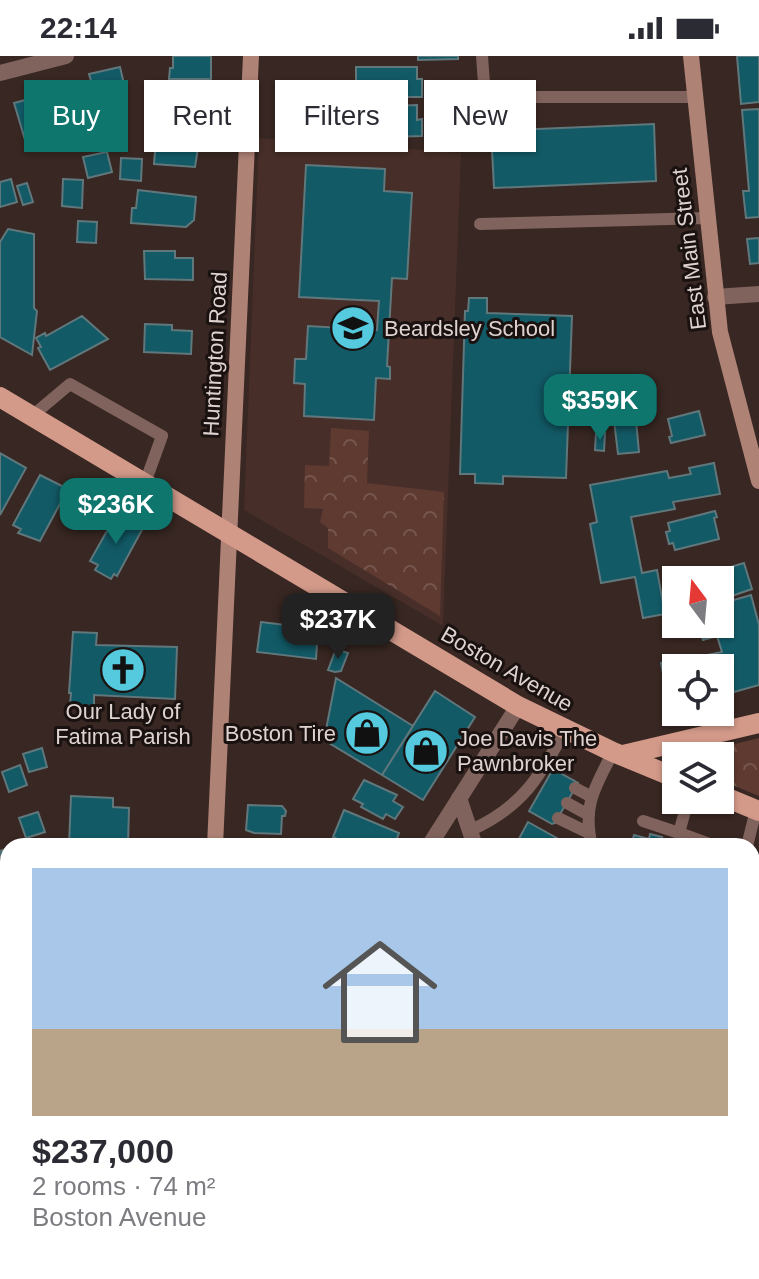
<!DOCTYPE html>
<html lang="en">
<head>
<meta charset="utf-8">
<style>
  :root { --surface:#fff; --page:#f7f7f7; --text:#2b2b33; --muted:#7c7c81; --line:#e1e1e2; --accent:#0f766e }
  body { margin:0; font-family:Arial,sans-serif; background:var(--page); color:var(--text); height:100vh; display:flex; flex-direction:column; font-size:30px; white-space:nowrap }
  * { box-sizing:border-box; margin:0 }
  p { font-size:26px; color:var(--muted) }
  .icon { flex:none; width:44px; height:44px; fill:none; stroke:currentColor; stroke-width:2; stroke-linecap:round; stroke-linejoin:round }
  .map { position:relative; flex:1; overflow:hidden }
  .details { position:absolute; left:0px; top:782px; width:760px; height:442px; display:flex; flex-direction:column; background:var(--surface); border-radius:24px 24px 0 0; box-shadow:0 2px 6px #0004 }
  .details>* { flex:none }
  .hud { position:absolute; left:24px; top:24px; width:712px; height:72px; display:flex; gap:16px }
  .needle { width:52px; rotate:344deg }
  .fabs { position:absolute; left:662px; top:510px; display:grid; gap:16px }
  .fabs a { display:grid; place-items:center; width:72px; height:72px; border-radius:0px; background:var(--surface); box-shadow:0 2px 6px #0004; font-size:40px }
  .price { position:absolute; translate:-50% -68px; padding:0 18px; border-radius:16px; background:var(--accent); color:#fff; font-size:26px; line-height:52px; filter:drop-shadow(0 2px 4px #0008) }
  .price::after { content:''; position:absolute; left:50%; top:48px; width:24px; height:18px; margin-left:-12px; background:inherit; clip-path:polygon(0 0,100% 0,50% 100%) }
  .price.selected { background:#222; color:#fff }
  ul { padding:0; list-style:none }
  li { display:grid; align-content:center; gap:16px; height:424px; padding:0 32px }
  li+li { border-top:2px solid var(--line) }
  li span { display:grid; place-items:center; height:248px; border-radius:0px; color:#555 }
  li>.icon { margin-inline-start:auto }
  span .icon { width:144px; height:144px; fill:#fffc; stroke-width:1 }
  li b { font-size:34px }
  .chip { padding:0 28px; border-radius:0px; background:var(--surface); box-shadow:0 2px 6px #0004; font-size:28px; line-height:72px }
  .chip.selected { background:var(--accent); color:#fff }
  .status { display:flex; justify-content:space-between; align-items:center; height:56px; padding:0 40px; background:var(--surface); direction:ltr }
  .status svg { height:22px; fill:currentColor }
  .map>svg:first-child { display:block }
</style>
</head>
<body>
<div class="status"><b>22:14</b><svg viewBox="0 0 49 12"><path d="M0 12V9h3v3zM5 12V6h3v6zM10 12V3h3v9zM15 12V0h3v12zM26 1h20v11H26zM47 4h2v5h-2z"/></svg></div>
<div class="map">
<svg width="759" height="1223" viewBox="0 0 759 1223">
  <defs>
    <pattern id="park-crowns" width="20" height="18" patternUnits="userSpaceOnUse" patternTransform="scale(2)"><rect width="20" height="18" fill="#5e3a31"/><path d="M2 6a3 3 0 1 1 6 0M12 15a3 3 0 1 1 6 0" fill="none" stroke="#75564e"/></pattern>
  </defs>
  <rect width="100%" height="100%" fill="#382722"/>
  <path fill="#472e28" d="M259,82L461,97L443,570L244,454Z"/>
  <path fill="url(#park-crowns)" d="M331,372L369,375L367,427L444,436L440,560L328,492V472L320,466L323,453L304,452L305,409L329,410Z
    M759,682V740L720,724V700H687Z"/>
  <path fill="#125a66" stroke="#60777c" stroke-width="2" d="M173,0H211V23H169L170,12H173Z
    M418,0H458V3L418,4Z
    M737,0H759V46L741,48Z
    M120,11L125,32L95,39L89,18Z
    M356,11H417V23H422V41H356Z
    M156,31L211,33L210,59L155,57V51H150V42H156Z
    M40,40L51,76L40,79L41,83L26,87L14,47Z
    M84,43L93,72L62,84L52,50Z
    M417,49V64L422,63V80L356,82L355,51Z
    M434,50L454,51L453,69L433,68Z
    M759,53V161L746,162L743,135H749L742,54Z
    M654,68L656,125L494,132L491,75Z
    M167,80L182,81L181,85L199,86L195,111L154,108L156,83L167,84Z
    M107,96L112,116L88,122L83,101Z
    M121,102L142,103L141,125L120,123Z
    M306,109L385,113L384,135L412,137L407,223L392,222L387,310L390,311V323L376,322L374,364L304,360L305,328L294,327L295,303H306L308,270L377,274L379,245L299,241Z
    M11,123L17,146L0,151V126Z
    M63,123L83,124L82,152L62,150Z
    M27,127L33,146L23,149L17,130Z
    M138,134L196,141L194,164L186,171L131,167L132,152H136Z
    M78,165L97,166L96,187L77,186Z
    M8,173L34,178V252L37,255L32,299L0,281V186Z
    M759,182V207L750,208L747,183Z
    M144,195H175V202H193V224L145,223Z
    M469,242H487V257L572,260L566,422L503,420V428L475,427V418H460L465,255H468Z
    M82,260L108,283L50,314L38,292L41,291L36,282L45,277L46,280Z
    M145,268L172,269V274L192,275L191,298L144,296Z
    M635,354L639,396L618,398L613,356Z
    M699,355L705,379L671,387L669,381L672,380L668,363Z
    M596,377H605L604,395L595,394Z
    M0,397L26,412L0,459Z
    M714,407L720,438L673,446L675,453L631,461L642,517L657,514L665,558L643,562L635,521L601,527L590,468L597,466L590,429L667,415L669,422L691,418L689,412Z
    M40,419L68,433L40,485L18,477L21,473L13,469Z
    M715,455L717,461L714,462L719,483L675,494L673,487L669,488L666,476L670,475L668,467Z
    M117,457L143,472L117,520L114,518L111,523L95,514L98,509L90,505Z
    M744,507L752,533L720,544V524H687Z
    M751,539L759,569V629L720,640V623L728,621L725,610L710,612L707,599L722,596L717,580L703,584L698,568H720V548Z
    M261,566L318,573L316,603L257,596Z
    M73,576L97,577L96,589L177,591L175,643L94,639V650L70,649L71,637H69Z
    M336,593L348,597L341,615L335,616L328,614Z
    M688,599L691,612H676L678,656L674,657V654H670L661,607Z
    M336,622L413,670L382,719L324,684Z
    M435,635L475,661L423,744L382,719Z
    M42,692L47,711L29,716L23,698Z
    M20,709L27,729L9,736L2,716Z
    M553,713L578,727L555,767L552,768L529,755Z
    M364,724L397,739L393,745L403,751L395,763L386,758L383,763L361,751L363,748L353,743Z
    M71,740L113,742V751L129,752L128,790H69Z
    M248,749L282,750L286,755L285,760H282L281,778L254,777L246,774Z
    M344,754L399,777L394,790H353L333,781Z
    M38,756L45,776L26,782L19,762Z
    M528,766L571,790H515Z
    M650,778L662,781L660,786L675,790H631L634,779L649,783Z
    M288,784L307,789L306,790H287Z
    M2,794L8,807V825L0,828V795Z
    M752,838L759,841V891L752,889Z
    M8,845V878L0,882V848Z
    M8,899V946L0,949V902Z
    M753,1104L757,1124L752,1125V1105Z
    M187,1216H206L217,1223H182Z
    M375,1216H411V1221L367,1223L366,1218Z"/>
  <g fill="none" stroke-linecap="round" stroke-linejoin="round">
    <path stroke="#80635c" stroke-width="12" d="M482,0L485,41H695
      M480,168L707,162
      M32,360L70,328L162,380L145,427
      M575,732L590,740
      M567,747L587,758
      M558,762L587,776
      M643,765L679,777L688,744
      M471,774C522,751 540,721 565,674
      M679,777L715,790
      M592,790C582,750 595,731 613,696
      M747,790L756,754
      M752,809L759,811"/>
    <path stroke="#80635c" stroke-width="16" d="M0,17L66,0
      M715,241L759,238
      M459,742L475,790
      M429,790L518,650
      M752,999L759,997
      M752,1209L759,1208
      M326,1216L327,1223
      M568,1216L569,1223
      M693,1223L723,1216"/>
    <path stroke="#af8276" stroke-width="16" d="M691,0L720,276L759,425
      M215,790L251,0
      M0,1059L8,1079
      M0,1132L8,1153
      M32,1216L34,1223
      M63,1216L65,1223
      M150,1223L155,1216"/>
    <path stroke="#d39a8a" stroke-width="20" d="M0,341L518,650L613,696L676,722
      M623,699L759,667
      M720,739L759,755"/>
  </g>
  <defs>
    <g id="school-disc" transform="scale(2.3)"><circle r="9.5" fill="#55cadf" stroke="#1a1210"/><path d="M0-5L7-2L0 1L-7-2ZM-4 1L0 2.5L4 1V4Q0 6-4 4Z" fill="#111"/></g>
    <g id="church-disc" transform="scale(2.3)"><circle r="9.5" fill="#55cadf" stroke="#1a1210"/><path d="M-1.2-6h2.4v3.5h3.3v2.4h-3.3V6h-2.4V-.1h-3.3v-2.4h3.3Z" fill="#111"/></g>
    <g id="shop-disc" transform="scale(2.3)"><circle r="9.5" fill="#55cadf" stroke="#1a1210"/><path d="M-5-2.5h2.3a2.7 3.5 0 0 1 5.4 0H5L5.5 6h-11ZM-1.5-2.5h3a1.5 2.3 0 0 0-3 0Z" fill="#111"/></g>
  </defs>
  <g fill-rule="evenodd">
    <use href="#school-disc" x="353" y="272"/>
    <use href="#church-disc" x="123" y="614"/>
    <use href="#shop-disc" x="367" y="677"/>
    <use href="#shop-disc" x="426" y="695"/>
  </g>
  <g text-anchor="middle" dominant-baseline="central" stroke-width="6" stroke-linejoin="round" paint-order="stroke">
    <g font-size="22" fill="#dfd3d0" stroke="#1a1210">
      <text transform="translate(689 193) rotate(-97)">East Main Street</text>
      <text transform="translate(215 298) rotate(-87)">Huntington Road</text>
      <text transform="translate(507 613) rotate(30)">Boston Avenue</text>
    </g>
    <g font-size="22" fill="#dfd3d0" stroke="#1a1210" text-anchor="start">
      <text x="384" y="272">Beardsley School</text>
      <text x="123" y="655" text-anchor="middle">Our Lady of<tspan x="123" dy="25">Fatima Parish</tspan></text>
      <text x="336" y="677" text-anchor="end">Boston Tire</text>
      <text x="457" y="682">Joe Davis The<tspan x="457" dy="25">Pawnbroker</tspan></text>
    </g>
  </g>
</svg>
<div class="fabs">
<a><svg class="needle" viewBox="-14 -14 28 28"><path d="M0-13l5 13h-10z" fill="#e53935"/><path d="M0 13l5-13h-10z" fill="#7c7c81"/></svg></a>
<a><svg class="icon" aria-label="locate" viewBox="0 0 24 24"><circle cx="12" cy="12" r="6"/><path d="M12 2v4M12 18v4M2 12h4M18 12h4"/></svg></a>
<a><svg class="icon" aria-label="layers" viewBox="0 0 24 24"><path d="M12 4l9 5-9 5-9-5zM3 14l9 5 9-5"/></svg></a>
</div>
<b class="price" style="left:600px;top:386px">$359K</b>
<b class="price" style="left:116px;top:490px">$236K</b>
<b class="price selected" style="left:338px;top:605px">$237K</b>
<div class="hud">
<a class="chip selected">Buy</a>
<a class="chip">Rent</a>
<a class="chip">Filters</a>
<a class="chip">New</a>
</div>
<section class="details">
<ul>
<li><span style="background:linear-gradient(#a9c7e8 65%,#b9a48a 0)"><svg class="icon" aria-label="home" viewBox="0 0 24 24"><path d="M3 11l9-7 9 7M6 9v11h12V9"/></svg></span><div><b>$237,000</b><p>2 rooms · 74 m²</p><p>Boston Avenue</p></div></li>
</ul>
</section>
</div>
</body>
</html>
